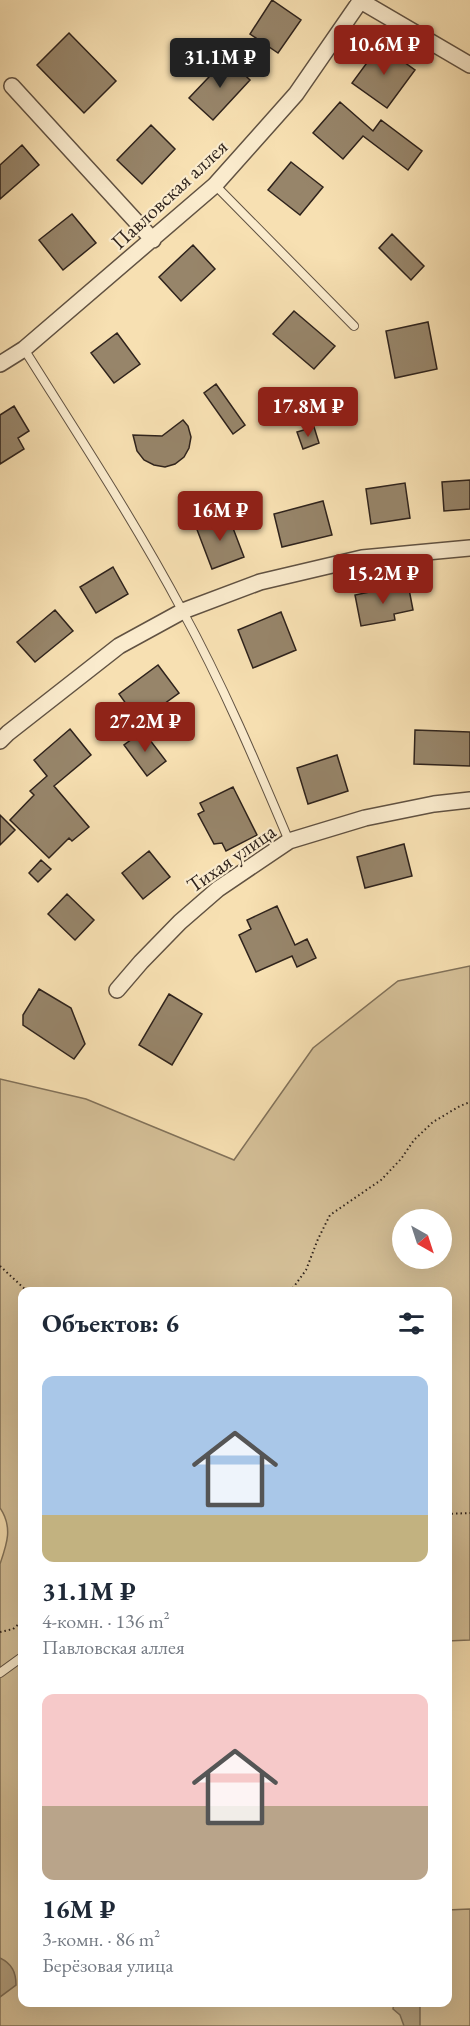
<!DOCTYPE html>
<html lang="ru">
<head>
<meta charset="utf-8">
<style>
  :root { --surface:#fff; --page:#f6f6f7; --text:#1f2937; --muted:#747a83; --accent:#8f2418 }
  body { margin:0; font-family:"EB Garamond",serif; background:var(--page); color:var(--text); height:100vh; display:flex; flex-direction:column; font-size:22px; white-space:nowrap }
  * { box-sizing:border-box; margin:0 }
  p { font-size:20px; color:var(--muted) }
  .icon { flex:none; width:33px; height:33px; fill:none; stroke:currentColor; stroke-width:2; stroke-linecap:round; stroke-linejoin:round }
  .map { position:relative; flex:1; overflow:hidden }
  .sheet { position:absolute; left:18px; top:1287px; width:434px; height:720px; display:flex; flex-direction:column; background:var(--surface); border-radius:12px; box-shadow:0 6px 24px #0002 }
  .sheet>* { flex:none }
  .needle { width:39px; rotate:141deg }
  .buttons { position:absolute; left:392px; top:1209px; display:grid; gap:12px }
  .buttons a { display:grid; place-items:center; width:60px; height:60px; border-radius:50%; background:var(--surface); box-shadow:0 6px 24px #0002; font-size:30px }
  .price { position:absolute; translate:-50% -51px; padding:0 14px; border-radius:6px; background:var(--accent); color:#fff; font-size:20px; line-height:39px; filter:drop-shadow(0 2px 3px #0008) }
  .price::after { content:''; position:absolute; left:50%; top:36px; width:18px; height:14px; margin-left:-9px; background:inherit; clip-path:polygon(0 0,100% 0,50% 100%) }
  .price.selected { background:#222; color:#fff }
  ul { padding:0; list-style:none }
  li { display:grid; align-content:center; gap:12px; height:318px; padding:0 24px }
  li span { display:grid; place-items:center; height:186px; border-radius:12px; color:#555 }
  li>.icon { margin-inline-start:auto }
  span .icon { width:108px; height:108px; fill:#fffc; stroke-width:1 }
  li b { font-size:26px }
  h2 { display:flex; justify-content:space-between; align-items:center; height:72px; padding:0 24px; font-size:26px }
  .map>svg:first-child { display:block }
</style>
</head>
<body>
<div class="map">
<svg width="470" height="2026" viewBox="0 0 470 2026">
  <rect width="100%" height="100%" fill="#f7e0b2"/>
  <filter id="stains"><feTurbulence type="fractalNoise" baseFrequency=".00333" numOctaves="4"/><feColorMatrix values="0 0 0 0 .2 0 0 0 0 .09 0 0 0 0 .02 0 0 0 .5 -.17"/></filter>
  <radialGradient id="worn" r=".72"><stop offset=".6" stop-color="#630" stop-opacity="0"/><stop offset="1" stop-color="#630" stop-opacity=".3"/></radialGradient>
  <path fill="#d5c098" stroke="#82725a" stroke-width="1.5" fill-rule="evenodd" d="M470,966V1640L447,1641V1292H22V2002H447V1910L470,1909V2026H0V1564C7,1544 13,1527 0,1508V1079L86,1099L234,1160L313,1048L398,981ZM402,1220H441V1258H402Z"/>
  <path fill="#b3a07f" stroke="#7e6e57" stroke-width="1.5" d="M0,1958C12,1964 16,1972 16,1985L0,1997Z
    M394,2003H420V2026H404L400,2015L393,2009Z"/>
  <path fill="#97856a" stroke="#2f231c" stroke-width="1.5" d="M272,0L301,20L278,53L250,34Z
    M69,33L116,81L84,113L37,65Z
    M380,45L415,70L387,108L352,83Z
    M227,58L250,80L213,120L189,98Z
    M340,102L373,131L381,120L422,151L408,170L363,136L343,159L313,133Z
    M151,125L175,149L142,184L117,160Z
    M22,145L39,165L0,199V165Z
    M291,162L323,187L300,215L268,190Z
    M72,214L96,243L63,270L39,240Z
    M392,234L424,266L411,280L379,248Z
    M193,245L215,269L181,301L159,277Z
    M294,311L335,346L314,369L273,334Z
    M428,322L437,369L395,378L386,331Z
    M117,333L140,364L114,383L91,353Z
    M216,384L245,425L233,434L204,393Z
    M14,406L29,431L18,438L24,449L0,464V415Z
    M183,420L188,426L191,437L189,448L184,457L175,464L165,467L154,465L144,460L137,451L133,435L162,436Z
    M314,427L319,443L303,449L297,432Z
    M470,480V509L444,511L442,482Z
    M405,483L410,518L371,524L366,489Z
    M323,501L332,535L282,547L274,514Z
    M228,515L244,557L212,569L196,527Z
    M113,567L128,594L96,613L80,587Z
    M408,584L413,610L394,614L395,620L361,626L355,595Z
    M55,610L73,631L35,662L17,642Z
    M281,612L296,650L253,668L238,630Z
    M158,665L179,693L139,722L119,694Z
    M70,729L91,755L54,786L89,827L72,841L69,838L49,858L10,820L34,795L30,791L47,776L34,760Z
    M415,730L470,732V766L414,764Z
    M143,731L166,761L147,776L124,745Z
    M337,755L348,791L308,804L297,768Z
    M233,787L257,835L226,851L222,843L214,844L198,814L204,811L200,803Z
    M0,815L15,830L0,845Z
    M404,844L412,876L365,888L357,857Z
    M149,851L170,877L143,899L122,873Z
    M41,860L51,869L38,882L29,873Z
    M67,894L94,920L75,940L48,914Z
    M277,906L295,945L307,939L316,958L297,967L292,956L256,972L239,935L251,929L247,920Z
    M39,989L71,1008L85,1044L74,1059L23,1025V1015Z
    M169,994L202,1014L172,1065L139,1045Z"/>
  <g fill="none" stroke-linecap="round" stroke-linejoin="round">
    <g stroke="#615242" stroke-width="10">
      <path id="service" d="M215,185L354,326
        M24,349C78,435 134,520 182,610C223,685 256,763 289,841
        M0,1673L22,1657"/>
    </g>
    <g stroke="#615242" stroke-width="18">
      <path id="minor" d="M359,0L470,65
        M12,86L153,240
        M0,364L24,349L215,185L296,94L361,0
        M0,741L8,733L119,646L183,611L260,582L362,558L470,548
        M117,990L141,962L180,922L218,889L289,841L365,818L434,804L470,800"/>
    </g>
    <path stroke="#2f231c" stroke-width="2" stroke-dasharray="1.5 3" stroke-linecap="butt" d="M0,1266L28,1292
      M290,1292L306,1270L318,1239L330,1215L381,1180L401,1159L414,1140L433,1122L460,1106L470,1102
      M447,1514L470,1513
      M0,1632L13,1629L22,1621"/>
    <use href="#service" stroke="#faebcd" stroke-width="8"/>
    <use href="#minor" stroke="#faebcd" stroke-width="15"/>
  </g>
  <g text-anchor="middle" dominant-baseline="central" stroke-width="4.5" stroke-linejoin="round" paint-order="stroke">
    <g font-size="21" fill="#2f231c" stroke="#faebcd">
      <text transform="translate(169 194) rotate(-43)">Павловская аллея</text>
      <text transform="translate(231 858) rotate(-35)">Тихая улица</text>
    </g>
  </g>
  <rect width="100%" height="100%" filter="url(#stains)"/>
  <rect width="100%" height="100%" fill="url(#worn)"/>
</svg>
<div class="buttons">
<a><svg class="needle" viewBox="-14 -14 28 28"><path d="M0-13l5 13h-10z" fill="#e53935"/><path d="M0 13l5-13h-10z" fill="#747a83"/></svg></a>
</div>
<b class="price" style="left:384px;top:76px">10.6M ₽</b>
<b class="price selected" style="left:220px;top:89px">31.1M ₽</b>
<b class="price" style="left:308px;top:438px">17.8M ₽</b>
<b class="price" style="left:220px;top:542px">16M ₽</b>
<b class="price" style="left:383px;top:605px">15.2M ₽</b>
<b class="price" style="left:145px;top:753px">27.2M ₽</b>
<section class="sheet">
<h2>Объектов: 6<svg class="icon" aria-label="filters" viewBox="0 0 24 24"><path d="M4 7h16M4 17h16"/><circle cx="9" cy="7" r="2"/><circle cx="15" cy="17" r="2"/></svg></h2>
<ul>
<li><span style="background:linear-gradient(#a9c7e8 75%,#c2b280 0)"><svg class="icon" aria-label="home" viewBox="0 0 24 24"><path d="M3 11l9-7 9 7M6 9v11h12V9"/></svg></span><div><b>31.1M ₽</b><p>4-комн. · 136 m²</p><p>Павловская аллея</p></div></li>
<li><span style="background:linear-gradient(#f6c9c9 60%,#b9a48a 0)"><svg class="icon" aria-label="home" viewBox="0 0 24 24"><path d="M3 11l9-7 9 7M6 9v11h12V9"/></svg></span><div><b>16M ₽</b><p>3-комн. · 86 m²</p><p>Берёзовая улица</p></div></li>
</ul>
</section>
</div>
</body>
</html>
